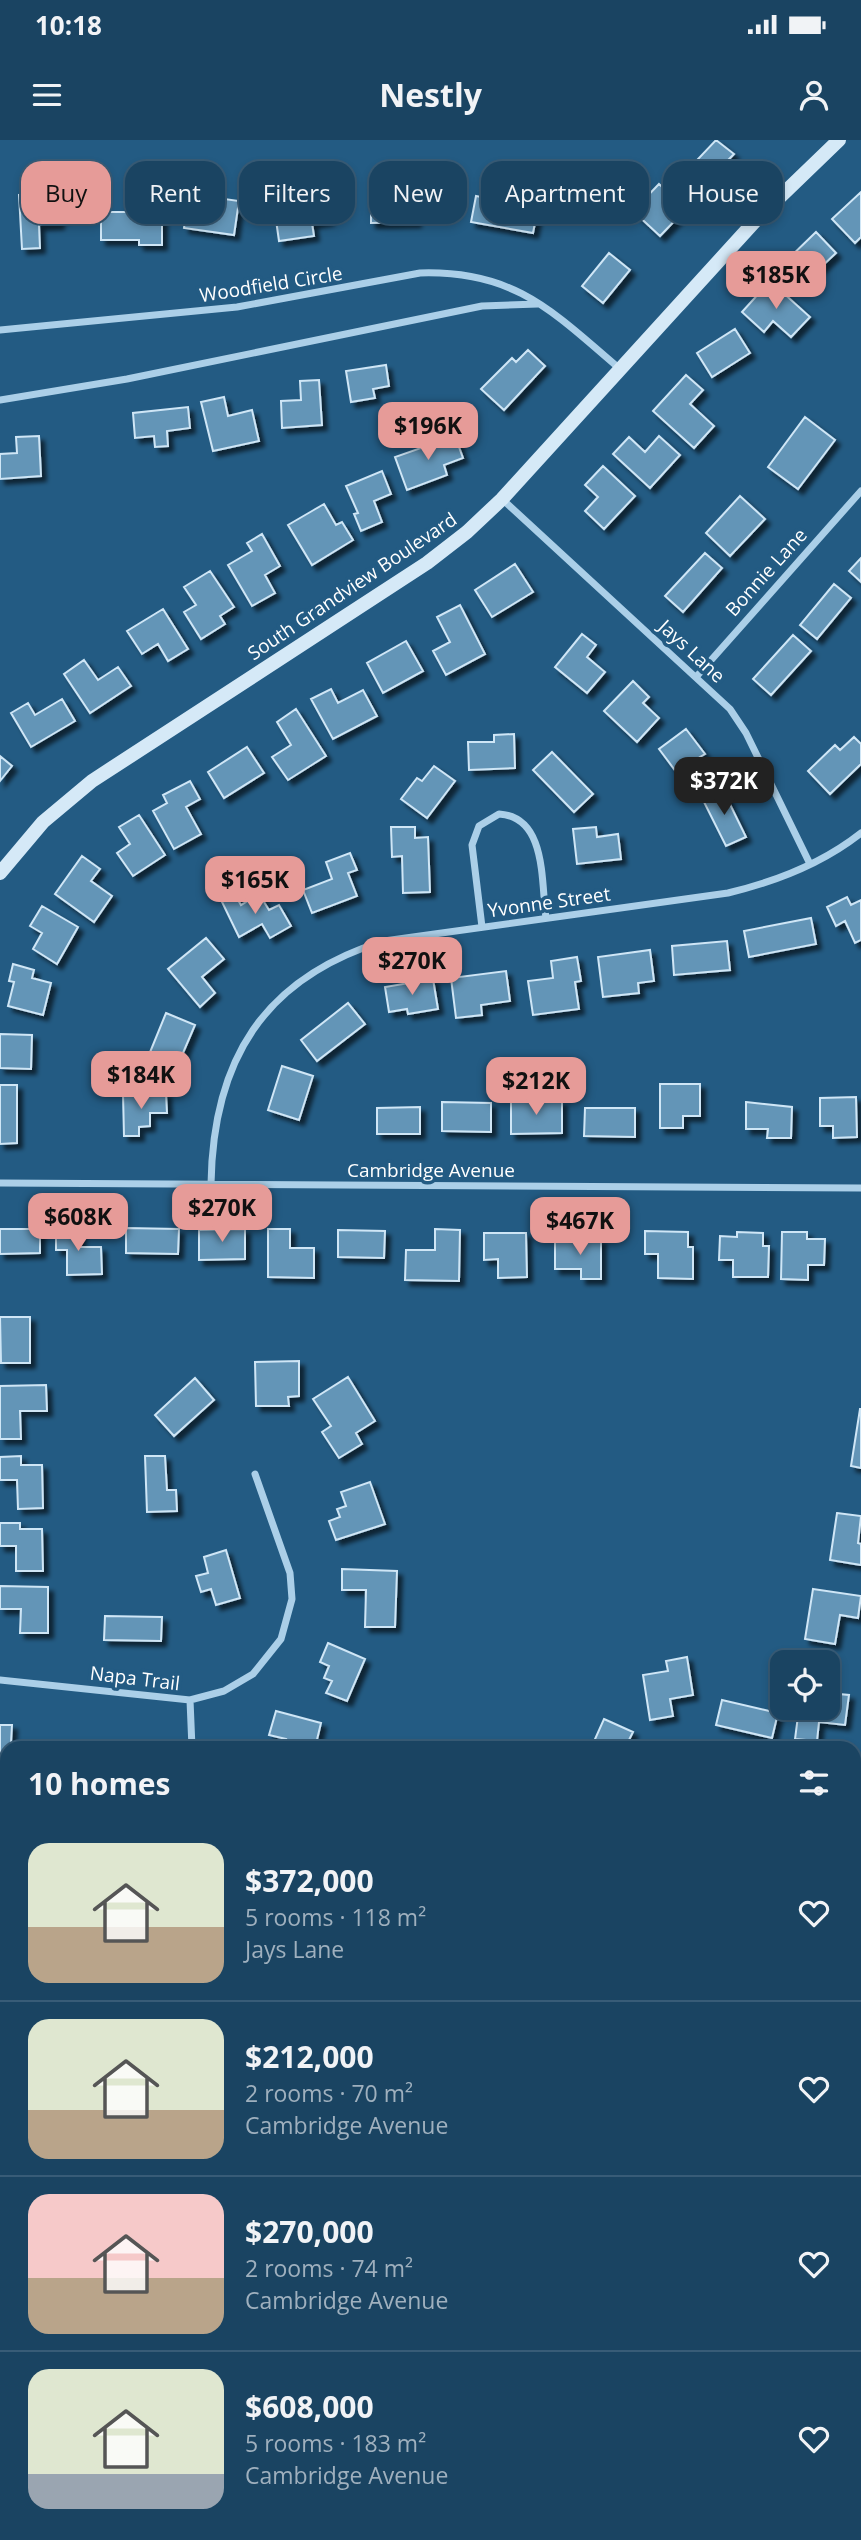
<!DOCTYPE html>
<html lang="en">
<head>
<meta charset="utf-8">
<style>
  :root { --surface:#1a4462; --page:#234b68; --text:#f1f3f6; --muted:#9fb0be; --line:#385c77; --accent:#e69b98 }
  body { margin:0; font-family:"Open Sans",sans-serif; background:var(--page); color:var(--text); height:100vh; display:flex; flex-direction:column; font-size:26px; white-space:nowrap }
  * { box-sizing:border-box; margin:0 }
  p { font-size:23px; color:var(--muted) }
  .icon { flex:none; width:38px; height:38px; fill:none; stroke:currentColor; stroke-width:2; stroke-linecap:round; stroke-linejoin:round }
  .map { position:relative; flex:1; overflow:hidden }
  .side { position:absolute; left:0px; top:1601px; width:861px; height:800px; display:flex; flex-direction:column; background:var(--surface); border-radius:21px 21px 0 0; box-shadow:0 4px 10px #0003,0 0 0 2px var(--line) }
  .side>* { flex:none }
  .guide { position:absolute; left:21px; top:21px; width:819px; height:63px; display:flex; gap:14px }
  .buttons { position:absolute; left:770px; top:1510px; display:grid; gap:14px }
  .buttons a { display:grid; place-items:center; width:70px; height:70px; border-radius:14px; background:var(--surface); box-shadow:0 4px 10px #0003,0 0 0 2px var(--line); font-size:35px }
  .price { position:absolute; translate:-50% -60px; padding:0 16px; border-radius:14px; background:var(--accent); color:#111; font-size:23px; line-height:46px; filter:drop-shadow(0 2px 4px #0008) }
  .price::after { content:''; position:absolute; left:50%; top:42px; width:21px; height:16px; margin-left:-10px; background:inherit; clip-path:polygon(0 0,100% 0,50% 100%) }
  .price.selected { background:#222; color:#fff }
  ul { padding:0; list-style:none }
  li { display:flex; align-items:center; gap:21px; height:175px; padding:0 28px }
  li+li { border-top:2px solid var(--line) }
  li span { display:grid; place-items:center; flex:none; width:196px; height:140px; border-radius:21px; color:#555 }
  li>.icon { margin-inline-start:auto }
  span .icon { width:84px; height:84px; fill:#fffc; stroke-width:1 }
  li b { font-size:30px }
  h2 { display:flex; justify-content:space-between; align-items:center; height:84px; padding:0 28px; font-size:30px }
  .pill { padding:0 24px; border-radius:21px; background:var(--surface); box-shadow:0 4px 10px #0003,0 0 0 2px var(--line); font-size:24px; line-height:63px }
  .pill.selected { background:var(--accent); color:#111 }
  .status { display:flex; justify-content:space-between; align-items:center; height:49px; padding:0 35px; background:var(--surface); direction:ltr }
  .status svg { height:19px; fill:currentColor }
  header { display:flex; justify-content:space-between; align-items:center; height:91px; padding:0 28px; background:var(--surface); font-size:32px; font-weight:700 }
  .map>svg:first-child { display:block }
</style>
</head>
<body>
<div class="status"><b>10:18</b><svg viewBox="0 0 49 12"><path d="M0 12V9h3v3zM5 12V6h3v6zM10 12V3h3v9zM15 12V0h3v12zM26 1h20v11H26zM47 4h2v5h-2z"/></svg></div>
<header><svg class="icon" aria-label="menu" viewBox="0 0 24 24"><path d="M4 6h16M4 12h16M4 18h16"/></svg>Nestly<svg class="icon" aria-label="person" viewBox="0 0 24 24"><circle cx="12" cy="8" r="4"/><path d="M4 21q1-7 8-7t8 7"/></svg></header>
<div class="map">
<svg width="861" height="2400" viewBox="0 0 861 2400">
  <defs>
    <filter id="shadow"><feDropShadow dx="5" dy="5" stdDeviation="2" flood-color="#0009"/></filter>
  </defs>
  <rect width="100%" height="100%" fill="#235b83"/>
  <path fill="#6495b7" stroke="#cfe6f6" stroke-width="2" filter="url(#shadow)" d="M716,0L734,14L698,51L682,36Z
    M659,44L686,69L660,96L633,71Z
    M66,52L67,77L59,78V84L39,85L40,108L22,109L19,55Z
    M861,52V97L855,103L832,79Z
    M189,54L239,61L234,95L184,88Z
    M416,54V82L371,83V55Z
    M476,56L538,68L533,93L471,82Z
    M326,58L329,80L312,83L314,96L279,101L274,66Z
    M101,72H162V105H139V100H101Z
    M816,92L836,113L802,145L783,124Z
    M609,113L630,130L603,163L582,146Z
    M770,141L810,177L791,197L773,181L764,192L742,172Z
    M735,189L750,213L712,237L697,213Z
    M528,210L545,226L504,270L481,249L512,218L516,222Z
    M386,225L389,246L373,249L375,258L351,262L346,231Z
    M686,235L703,250L690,264L714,286L694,308L653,271Z
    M319,240L322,285L282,288L281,261L301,260L300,241Z
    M224,257L228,276L252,270L259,301L213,311L201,262Z
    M188,267L190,288L167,291L168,306L155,307L154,296L135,298L133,273Z
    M805,277L835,300L798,349L768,327Z
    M39,296L41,336L0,339V314L17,313L16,297Z
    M455,296L463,318L444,325L447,335L407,350L395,317Z
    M659,296L680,315L650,348L613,314L629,297L645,312Z
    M603,326L635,356L604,389L585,371L598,357L585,345Z
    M382,331L391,354L374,361L382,382L361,391L354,374L358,373L346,346Z
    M740,356L765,379L730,416L706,393Z
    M324,364L336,385L342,382L353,400L312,425L288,385Z
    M262,394L280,426L265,435L275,453L252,466L228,425L252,411L247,403Z
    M705,413L722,428L683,472L665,456Z
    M861,418V442L849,431Z
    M515,424L533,452L492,477L475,450Z
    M210,431L234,467L220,476L225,484L201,499L184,472L196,465L184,447Z
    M834,444L851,458L817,499L800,485Z
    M460,465L485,514L446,535L433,511L450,502L437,477Z
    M163,469L188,509L168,521L158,504L142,514L127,491Z
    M582,494L596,505L587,517L605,532L587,553L555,527Z
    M793,495L811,511L771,555L753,539Z
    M406,501L423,531L383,553L367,523Z
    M84,520L98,540L118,527L131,546L90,573L64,534Z
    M633,541L649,557L643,563L659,578L637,602L604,571Z
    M331,549L338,563L363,550L377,576L333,599L311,559Z
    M62,559L75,581L31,607L11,573L28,563L35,575Z
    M296,569L326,616L288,640L272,617L291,605L277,582Z
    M686,589L705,614L700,617L708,628L686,645L659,609Z
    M514,594L515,628L469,630L468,602H494V595Z
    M854,597L861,604V624L830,654L808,631L835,605L840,610Z
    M247,607L264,633L224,658L208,632Z
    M552,612L593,654L574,672L533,630Z
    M0,616L12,626L0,641Z
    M434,626L455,641L427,678L401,659L417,638L422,641Z
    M190,641L200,659L186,667L201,694L174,709L153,671L167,663L163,655Z
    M722,648L746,697L726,706L702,658Z
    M139,675L165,715L133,736L117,713L130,704L119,687Z
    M391,687H415V698L428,697L430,752L403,753L402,716L392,717Z
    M596,687L597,697L618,694L621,719L577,724L573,689Z
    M350,713L357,730L348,733L357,756L312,773L303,750L332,739L326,722Z
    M82,716L100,729L91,741L112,756L94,782L55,754Z
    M259,754L269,770L279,765L291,786L270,798L262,784L239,797L222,762L235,755L241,765Z
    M847,757L851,765L861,760V800L855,803L845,781L836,786L827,767Z
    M42,766L78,787L57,824L33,809L42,793L30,786Z
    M811,778L816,804L749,817L744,791Z
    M206,798L224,819L202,837L215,853L200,867L168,829Z
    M727,801L730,830L674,835L672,806Z
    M650,810L654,841L638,843L639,853L603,857L598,817Z
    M577,817L581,841L575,842L579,869L533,875L528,841L553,838L551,821Z
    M13,824L34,830L32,838L51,843L43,875L8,866L14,842L9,841Z
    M506,831L510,861L481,865L482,875L456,878L451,838Z
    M433,839L438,869L408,874L407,869L389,872L385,847Z
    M348,863L365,884L317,921L301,900Z
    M166,873L195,885L174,934L146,922Z
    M0,894L32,895L31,929L0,928Z
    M282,926L313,936L299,980L268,970Z
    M660,944H700V976H683V988H660Z
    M0,945H17V1003L0,1004Z
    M166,953L167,973H150V986L139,987V996H124L123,954Z
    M856,957L857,997L833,998V986H820V958Z
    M511,961H562V993L511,994Z
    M442,962L491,963V992L442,991Z
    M746,962L792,967L791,998H767L768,989H746Z
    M420,967V994H377V968Z
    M585,968H635V997L584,996Z
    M80,1087V1107H101L102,1134L67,1135V1110H56V1088Z
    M126,1088L179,1089L178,1114L126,1113Z
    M0,1089H40V1113L0,1114Z
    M245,1089V1119L199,1120V1090Z
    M268,1089H290V1108H314V1138L268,1137Z
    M435,1089L460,1090L459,1141L405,1140L406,1110H435Z
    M338,1090L385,1091L384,1118L338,1117Z
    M645,1091L688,1092V1107H693V1139L658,1138V1114H645Z
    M737,1092L763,1093V1106H769L768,1137H733V1120H719L720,1096L737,1097Z
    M782,1092H807V1099H825L824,1125H808V1140L781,1139Z
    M484,1093H526L527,1137L498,1138V1119L484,1120Z
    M601,1099V1139H581V1129H555V1100Z
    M0,1177H30V1223H1Z
    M299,1221V1256L288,1257L289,1266H256L255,1222Z
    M348,1237L375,1281L356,1293L362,1304L339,1318L322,1292L331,1286L313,1259Z
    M195,1238L214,1260L174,1296L155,1275Z
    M46,1245L47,1271H20L21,1299H0V1246Z
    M860,1269H861V1328L851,1326Z
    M21,1316V1325H42L43,1368L18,1369L17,1340H0V1317Z
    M145,1316H165L167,1350H176L177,1371L147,1372Z
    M370,1342L385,1384L336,1400L329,1381L340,1377L337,1369L346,1366L341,1352Z
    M837,1373L861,1376L858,1403L861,1404V1425L830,1420Z
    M0,1383H20V1389H42L43,1431H16V1406H0Z
    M226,1410L240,1458L216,1465L211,1449L201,1452L196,1436L208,1433L204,1417Z
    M342,1429L397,1431L395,1487H365L366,1450H342Z
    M0,1446L48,1447V1493H20L21,1469H0Z
    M813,1449L861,1456L858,1478L840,1475L835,1504L805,1499Z
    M105,1476L162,1477L161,1501L104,1500Z
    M328,1503L365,1519L347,1561L326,1553L332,1541L324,1538L329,1526L320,1522Z
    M687,1517L693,1555L670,1559L673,1576L650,1580L643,1535L668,1531L666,1521Z
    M828,1553L849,1555L845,1585L819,1582L817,1601L795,1599L799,1568H828Z
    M722,1560L778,1573L772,1598L716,1585Z
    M276,1571L321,1583L315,1608H283L286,1599L269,1595Z
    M604,1579L633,1592L625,1608H591Z
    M0,1585H12L11,1603L41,1605V1608H7V1628H0Z
    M117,1602L118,1608H83V1603Z
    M0,1672L7,1674V1726L0,1724Z
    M7,1985V2011L0,2001V1990Z
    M861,2215V2250L854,2246V2228Z
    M295,2394H322L323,2400H281V2395Z
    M349,2394H387V2400H349Z"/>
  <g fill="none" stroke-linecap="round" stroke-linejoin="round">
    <path stroke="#abcfe8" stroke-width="7" d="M0,190L237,167L420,133C515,130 553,172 620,229
      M0,260L127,239L482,166L538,164
      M502,359L730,569L746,593L810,724
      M697,536L861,351
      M482,787L472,705L479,686L499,674C547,677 541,742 546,778
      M0,1043L861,1048
      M211,1044C213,921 263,838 384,801L728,753C774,742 823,723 861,693
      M0,1540L190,1560L224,1551L253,1534L281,1499L292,1459L290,1433L255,1334
      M190,1560L192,1608
      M854,1672H861
      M0,1870L7,1877
      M854,2013L861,2006
      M854,2149L861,2155
      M632,2400L633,2394"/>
    <path stroke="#d5e9f7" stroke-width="14" d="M0,733L43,682L92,641L427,423L467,392L502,359L756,80L839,0"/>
  </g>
  <g text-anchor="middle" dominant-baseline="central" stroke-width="7" stroke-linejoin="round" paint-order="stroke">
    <g font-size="19" fill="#fff" stroke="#235b83">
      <text transform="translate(271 144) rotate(-9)">Woodfield Circle</text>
      <text transform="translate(766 432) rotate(-48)">Bonnie Lane</text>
      <text transform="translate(352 446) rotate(-34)">South Grandview Boulevard</text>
      <text transform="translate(692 511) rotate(43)">Jays Lane</text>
      <text transform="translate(549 762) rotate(-8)">Yvonne Street</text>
      <text x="431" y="1030">Cambridge Avenue</text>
      <text transform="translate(135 1538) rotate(7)">Napa Trail</text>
    </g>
  </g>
</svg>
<div class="buttons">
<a><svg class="icon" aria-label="locate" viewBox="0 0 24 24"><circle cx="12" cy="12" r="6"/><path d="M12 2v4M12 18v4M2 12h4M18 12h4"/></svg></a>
</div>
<b class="price" style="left:776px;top:171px">$185K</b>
<b class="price" style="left:428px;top:322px">$196K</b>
<b class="price selected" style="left:724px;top:677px">$372K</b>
<b class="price" style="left:255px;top:776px">$165K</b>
<b class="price" style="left:412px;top:857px">$270K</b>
<b class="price" style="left:141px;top:971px">$184K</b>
<b class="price" style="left:536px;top:977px">$212K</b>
<b class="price" style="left:222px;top:1104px">$270K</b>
<b class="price" style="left:78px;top:1113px">$608K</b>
<b class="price" style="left:580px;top:1117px">$467K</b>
<div class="guide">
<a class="pill selected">Buy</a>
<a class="pill">Rent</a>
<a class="pill">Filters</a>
<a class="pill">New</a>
<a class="pill">Apartment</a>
<a class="pill">House</a>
</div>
<section class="side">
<h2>10 homes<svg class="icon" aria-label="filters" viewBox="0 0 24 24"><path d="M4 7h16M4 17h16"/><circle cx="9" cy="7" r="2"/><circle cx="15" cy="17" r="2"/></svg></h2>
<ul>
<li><span style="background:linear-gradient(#dfe7d0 60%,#b9a48a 0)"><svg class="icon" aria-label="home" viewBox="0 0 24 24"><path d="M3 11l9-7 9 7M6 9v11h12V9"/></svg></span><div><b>$372,000</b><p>5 rooms · 118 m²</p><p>Jays Lane</p></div><svg class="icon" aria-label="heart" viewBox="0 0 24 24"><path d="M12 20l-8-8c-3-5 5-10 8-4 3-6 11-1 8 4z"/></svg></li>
<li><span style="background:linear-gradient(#dfe7d0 65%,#b9a48a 0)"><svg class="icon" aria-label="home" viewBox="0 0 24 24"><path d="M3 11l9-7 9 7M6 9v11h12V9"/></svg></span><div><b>$212,000</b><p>2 rooms · 70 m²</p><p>Cambridge Avenue</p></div><svg class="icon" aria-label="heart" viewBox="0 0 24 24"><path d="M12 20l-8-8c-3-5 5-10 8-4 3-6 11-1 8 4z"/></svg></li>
<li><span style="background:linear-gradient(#f6c9c9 60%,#b9a48a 0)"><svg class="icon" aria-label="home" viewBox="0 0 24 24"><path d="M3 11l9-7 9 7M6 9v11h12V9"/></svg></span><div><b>$270,000</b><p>2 rooms · 74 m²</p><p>Cambridge Avenue</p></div><svg class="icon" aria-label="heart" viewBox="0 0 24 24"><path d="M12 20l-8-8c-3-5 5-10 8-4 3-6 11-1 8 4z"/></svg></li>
<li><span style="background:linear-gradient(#dfe7d0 75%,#9aa5b1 0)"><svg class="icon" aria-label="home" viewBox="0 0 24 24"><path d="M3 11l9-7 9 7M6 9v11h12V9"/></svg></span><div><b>$608,000</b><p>5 rooms · 183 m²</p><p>Cambridge Avenue</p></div><svg class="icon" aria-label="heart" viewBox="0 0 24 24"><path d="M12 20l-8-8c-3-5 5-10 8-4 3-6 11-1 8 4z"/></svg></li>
</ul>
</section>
</div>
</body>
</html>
